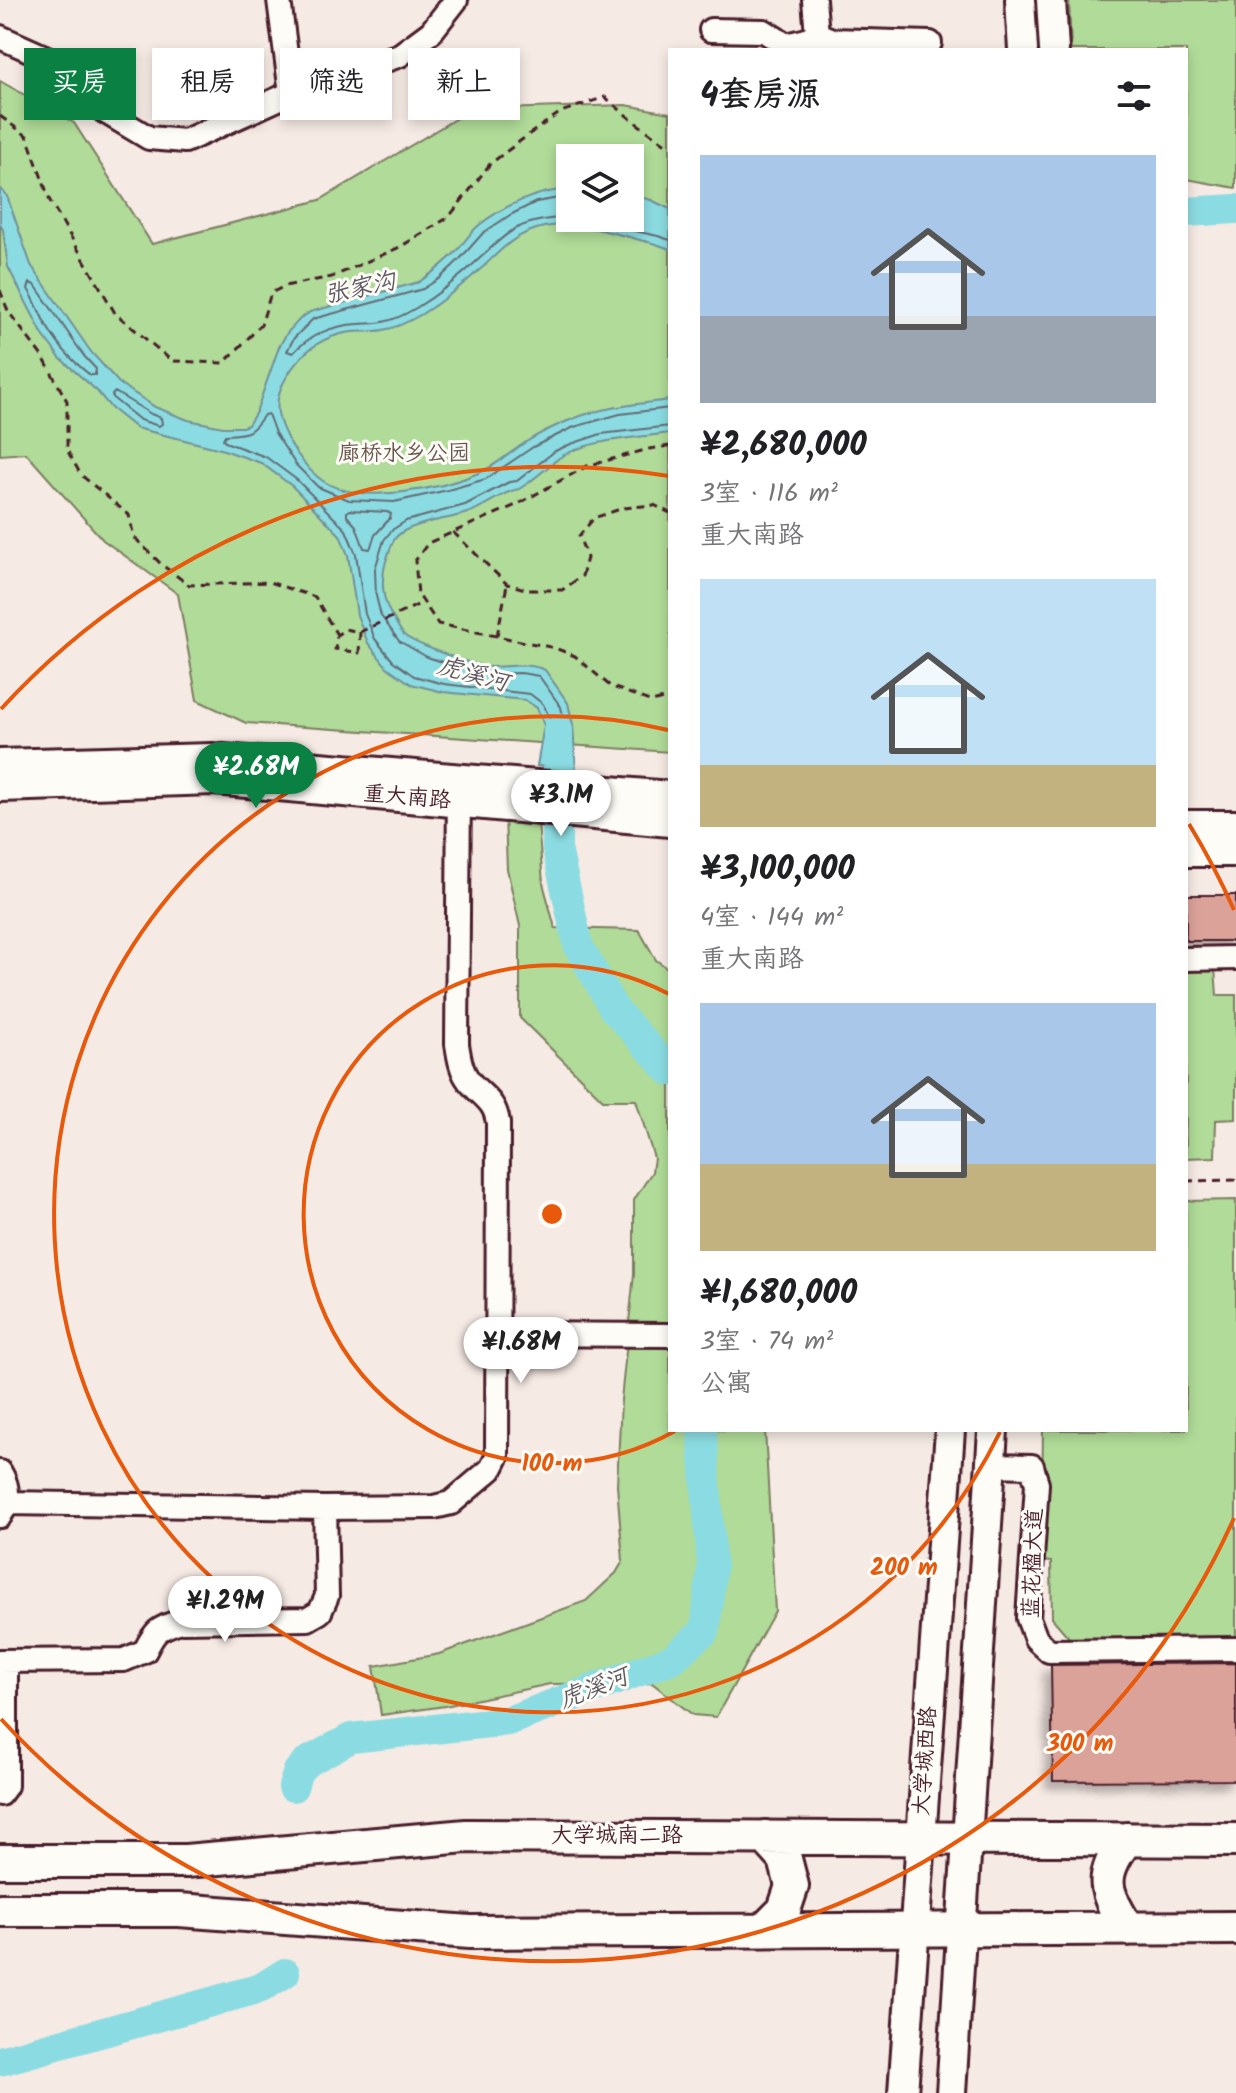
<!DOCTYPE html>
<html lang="zh">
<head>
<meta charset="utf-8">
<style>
  :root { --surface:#fff; --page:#f2f2f2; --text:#202124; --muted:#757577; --accent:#0b8043 }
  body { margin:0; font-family:Kalam,"LXGW WenKai TC",sans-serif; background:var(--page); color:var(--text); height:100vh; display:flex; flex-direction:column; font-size:30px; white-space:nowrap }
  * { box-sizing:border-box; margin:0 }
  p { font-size:26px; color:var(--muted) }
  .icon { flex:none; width:44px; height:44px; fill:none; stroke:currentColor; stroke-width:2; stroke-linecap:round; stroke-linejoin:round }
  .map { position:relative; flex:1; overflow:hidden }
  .drawer { position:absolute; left:668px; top:48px; width:520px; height:1384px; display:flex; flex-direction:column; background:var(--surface); border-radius:0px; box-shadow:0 4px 12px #0003 }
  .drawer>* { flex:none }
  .banner { position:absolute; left:24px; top:48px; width:524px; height:72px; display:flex; gap:16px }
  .tools { position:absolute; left:556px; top:144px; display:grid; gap:16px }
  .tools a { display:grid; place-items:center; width:88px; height:88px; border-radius:0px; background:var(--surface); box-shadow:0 4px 12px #0003; font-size:40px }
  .price { position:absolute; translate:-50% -68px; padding:0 18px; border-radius:28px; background:#fff; color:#222; font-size:26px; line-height:52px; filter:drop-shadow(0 2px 4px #0008) }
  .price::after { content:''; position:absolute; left:50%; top:48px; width:24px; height:18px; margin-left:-12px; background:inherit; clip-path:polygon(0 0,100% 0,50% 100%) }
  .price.active { background:var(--accent); color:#fff }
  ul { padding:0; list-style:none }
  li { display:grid; align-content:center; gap:16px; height:424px; padding:0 32px }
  li span { display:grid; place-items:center; height:248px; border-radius:0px; color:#555 }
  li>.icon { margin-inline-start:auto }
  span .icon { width:144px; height:144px; fill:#fffc; stroke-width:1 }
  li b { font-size:34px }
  h2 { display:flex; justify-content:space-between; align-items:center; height:96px; padding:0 32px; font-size:34px }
  .pill { padding:0 28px; border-radius:0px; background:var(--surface); box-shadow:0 4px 12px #0003; font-size:28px; line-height:72px }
  .pill.active { background:var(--accent); color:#fff }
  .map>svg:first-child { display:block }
</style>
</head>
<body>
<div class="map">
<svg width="1236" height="2093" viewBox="0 0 1236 2093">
  <defs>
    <filter id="shadow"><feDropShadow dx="-7" dy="7" stdDeviation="4" flood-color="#0004"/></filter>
  </defs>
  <rect width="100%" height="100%" fill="#f6eae4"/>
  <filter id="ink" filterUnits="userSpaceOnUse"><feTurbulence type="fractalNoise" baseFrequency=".0125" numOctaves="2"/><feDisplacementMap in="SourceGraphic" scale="16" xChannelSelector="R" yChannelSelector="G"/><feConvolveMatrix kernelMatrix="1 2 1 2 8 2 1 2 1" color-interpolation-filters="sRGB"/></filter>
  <g filter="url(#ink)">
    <path fill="#b0db98" stroke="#7d7d62" stroke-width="2" fill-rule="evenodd" d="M1069,0H1236V188L1186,179V50H1071Z
      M0,81L74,123L152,244L320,200L470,110L626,105L670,113V752L246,723L197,700L178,594L103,540L26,453L0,455ZM570,158H630V218H570Z
      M505,817L538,822L543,883L555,928L639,930L656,960L670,970V1430H765L775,1611L716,1717L693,1715L652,1683L550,1684L445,1706L381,1715L374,1666L439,1654L586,1601L616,1573L623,1561L617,1485L621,1400L634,1274V1200L652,1172L654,1158L636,1100H603L520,1018V926L507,869Z
      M1186,968H1215L1217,995H1236V1119L1216,1120L1215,1157L1186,1158Z
      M1236,1200V1636L1070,1639L1052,1618L1051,1562L1041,1561L1043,1430H1186V1201Z"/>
    <path fill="#8bdce2" stroke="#719099" stroke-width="2" d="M0,188L7,196L31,265L91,352L119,383L155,407L188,420L223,427H242L248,425L256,412L279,347L287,333L300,319L310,312L419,282C433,273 446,262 458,250C464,242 470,233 478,226C504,205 537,191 570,189V218H630V194L651,200L670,209V249L656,244C622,236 578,220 544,227C516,233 503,248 484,266C465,283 444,300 422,314C410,321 396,328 383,330C369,333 354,330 341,334C316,340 298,357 286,378C278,391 275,403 279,418C284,438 305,469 323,481C361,506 442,489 481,472C497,465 512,451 526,442C540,433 555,426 570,420C601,407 636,404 670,400V433C636,438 588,439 559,458C546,468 534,480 519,489C506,490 484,507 470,512C449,520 425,520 404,531C393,537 392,544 388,555C380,577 381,601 394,619C397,624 400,631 404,635C416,645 474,666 490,667C509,667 526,662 545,670L568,703L573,725L576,771L537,766L544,725L537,708L525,700L443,692L411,684L387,667L368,643L357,615L348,555L340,535L292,486L261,463L221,449L136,428L111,408L97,391L60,358L43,335L8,267L3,230L0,223Z"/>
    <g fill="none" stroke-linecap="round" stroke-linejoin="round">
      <path stroke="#646b74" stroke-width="2" d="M570,196L536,202L510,215L483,233L460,259L440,278L423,289L313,319L294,338L287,351L293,353C309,335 334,325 358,324C366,323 375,324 383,322C394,320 406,314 416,308C439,294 460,277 479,259C492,248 501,236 517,228C533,220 552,218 570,217
        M575,218L658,236L670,240
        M30,283L35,285L84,356L96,369L95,375H90C71,360 54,341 43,319C38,309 34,298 28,289Z
        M115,392L151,414L161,418L162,424L159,426L140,420L114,399L112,395Z
        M670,408L620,414L574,427L533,447L486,479L448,490L394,502L349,500L318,487L296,465L275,433L268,414L264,415C251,434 248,434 225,435L223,439L225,442L266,457L297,480L346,530L356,554L365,614L375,639L393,661L414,676L444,684L530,694L543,704L552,723L547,757L550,759L563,761L567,757L565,726L561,707L539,676L521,673L481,674L427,657L399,641L381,616L376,596L375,569L384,540L392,530L406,521L465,505L509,482L517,481L555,451L571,444L601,434L670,426
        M350,510L387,512L391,514L390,518L375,535L370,549L364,548L356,526L347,516V512Z"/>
      <path stroke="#8bdce2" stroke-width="30" d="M1186,212L1236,209
        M558,730L557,849L578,945L614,1009L670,1071
        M293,1787L298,1771L307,1762L351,1738L508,1721L672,1659L705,1631L712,1567L702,1430
        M0,2061L261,1988L285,1973"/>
    </g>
    <path fill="#dba29a" stroke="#4a1f2b" stroke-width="2" filter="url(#shadow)" d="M1186,895H1236V941H1186Z
      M1236,1663V1780L1053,1781L1051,1665Z"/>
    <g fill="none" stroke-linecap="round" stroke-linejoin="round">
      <g stroke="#4a1f2b" stroke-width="28">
        <path id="minor" d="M279,0L291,93
          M814,0L817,34
          M711,30L764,31L786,45L807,40L817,34L832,40L930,43
          M0,37L56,62L104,111L149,138L185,141L291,93L400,55L431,32L456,0
          M1186,959L1236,958
          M498,1334L670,1335
          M991,1465L1032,1466L1037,1484L1028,1618L1036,1639L1049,1651L1236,1649
          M0,1472C9,1487 10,1501 0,1516
          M7,1503L325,1508L434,1507L451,1503L491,1469L497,1457L498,1123C495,1100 482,1097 469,1081C461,1071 459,1057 457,1044L459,786
          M0,1661L124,1660L145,1651C156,1629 158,1629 180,1621L308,1619L320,1612L327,1596L325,1508
          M0,1794L6,1786V1661"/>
      </g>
      <g stroke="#4a1f2b" stroke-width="34">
        <path id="major" d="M1020,0L1023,50
          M1051,0L1054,50
          M0,764L212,758L670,796
          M0,787L214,780L670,822
          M1186,825H1236
          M1186,852H1236
          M903,2093L950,1430
          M951,2093L993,1430"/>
      </g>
      <g stroke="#4a1f2b" stroke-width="38">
        <path id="highway" d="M1127,1839C1098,1876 1104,1892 1128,1929
          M0,1861H186L466,1836L1236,1840
          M0,1910H179L470,1932L1236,1928
          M764,1930L784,1910L792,1886L785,1859L765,1837"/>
      </g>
      <path stroke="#4a1f2b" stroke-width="3" stroke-dasharray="8 6" stroke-linecap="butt" d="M0,116L27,136L50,201L115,313L172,361L224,363L261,325L271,293L285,286L332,277L400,247L449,217L490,164L528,135L561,112L605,97L632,120L670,147
        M0,290L8,311L44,359L67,401V450L81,475L129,515L134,537L162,565L189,585L269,582L315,597L337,635
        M670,446L649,449L587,466L516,505L428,543L415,561L418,594L438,624L555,648L575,656L610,686L652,702L670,697
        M453,532L507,584L529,590H562L582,576L587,558L579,536L594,518L623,508L654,505L670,513
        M360,632L359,653L335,649L337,635L345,629L360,632L424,602
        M497,636L507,585
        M1186,1181L1236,1180"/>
      <use href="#minor" stroke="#fdfcf7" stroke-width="22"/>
      <use href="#major" stroke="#fdfcf7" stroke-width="28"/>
      <use href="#highway" stroke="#fdfcf7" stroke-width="32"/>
    </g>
  </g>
  <g fill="none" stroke="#e8590c" stroke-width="4">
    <path d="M675 1431A249 249 0 1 1 669 994"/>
    <path d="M1000 1432A498 498 0 1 1 668 730"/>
    <path d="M1234 1518A747 747 0 0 1 1 1719M1 709A747 747 0 0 1 669 476M1189 824A747 747 0 0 1 1234 910"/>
  </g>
  <g text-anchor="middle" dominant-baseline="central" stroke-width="6" stroke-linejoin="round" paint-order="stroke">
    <g font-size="22" fill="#69574c" stroke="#fdfcf7">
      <text x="404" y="454">廊桥水乡公园</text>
    </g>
    <g font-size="22" fill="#4a1f2b" stroke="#fdfcf7">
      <text transform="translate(407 798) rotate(5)">重大南路</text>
      <text transform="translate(1034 1563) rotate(-88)">蓝花楹大道</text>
      <text transform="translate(926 1761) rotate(-86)">大学城西路</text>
      <text x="617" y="1836">大学城南二路</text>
    </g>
    <g font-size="24" font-style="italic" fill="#5e5862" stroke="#fdfcf7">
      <text transform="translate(360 289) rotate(-12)">张家沟</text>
      <text transform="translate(473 675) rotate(15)">虎溪河</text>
      <text transform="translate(594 1689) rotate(-21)">虎溪河</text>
    </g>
  </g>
  <circle cx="552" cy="1214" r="12" fill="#e8590c" stroke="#fdfcf7" stroke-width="4"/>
  <g font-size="24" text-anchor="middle" font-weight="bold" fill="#e8590c" stroke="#fdfcf7" stroke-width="6" stroke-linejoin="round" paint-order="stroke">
    <text x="552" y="1471">100 m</text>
    <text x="904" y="1575">200 m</text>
    <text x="1080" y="1751">300 m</text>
  </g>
</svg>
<div class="tools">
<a><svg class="icon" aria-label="layers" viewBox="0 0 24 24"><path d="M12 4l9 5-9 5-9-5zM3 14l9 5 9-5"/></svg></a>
</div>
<b class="price active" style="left:256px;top:810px">¥2.68M</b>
<b class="price" style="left:561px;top:838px">¥3.1M</b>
<b class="price" style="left:521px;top:1385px">¥1.68M</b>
<b class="price" style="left:225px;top:1644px">¥1.29M</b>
<div class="banner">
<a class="pill active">买房</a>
<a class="pill">租房</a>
<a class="pill">筛选</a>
<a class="pill">新上</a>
</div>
<section class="drawer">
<h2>4套房源<svg class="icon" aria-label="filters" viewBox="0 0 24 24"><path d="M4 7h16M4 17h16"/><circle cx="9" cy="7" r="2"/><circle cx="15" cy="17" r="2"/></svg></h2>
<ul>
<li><span style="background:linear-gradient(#a9c7e8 65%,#9aa5b1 0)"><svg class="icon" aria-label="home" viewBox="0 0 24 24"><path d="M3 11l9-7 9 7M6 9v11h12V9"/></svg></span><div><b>¥2,680,000</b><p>3室 · 116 m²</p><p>重大南路</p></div></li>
<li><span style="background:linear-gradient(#bfe0f5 75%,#c2b280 0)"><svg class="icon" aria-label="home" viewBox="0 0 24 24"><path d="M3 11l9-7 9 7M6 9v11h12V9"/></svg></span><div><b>¥3,100,000</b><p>4室 · 144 m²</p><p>重大南路</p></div></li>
<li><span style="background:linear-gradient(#a9c7e8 65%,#c2b280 0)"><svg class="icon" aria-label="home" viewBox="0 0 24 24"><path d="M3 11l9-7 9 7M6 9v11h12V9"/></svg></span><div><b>¥1,680,000</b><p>3室 · 74 m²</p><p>公寓</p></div></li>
</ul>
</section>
</div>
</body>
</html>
